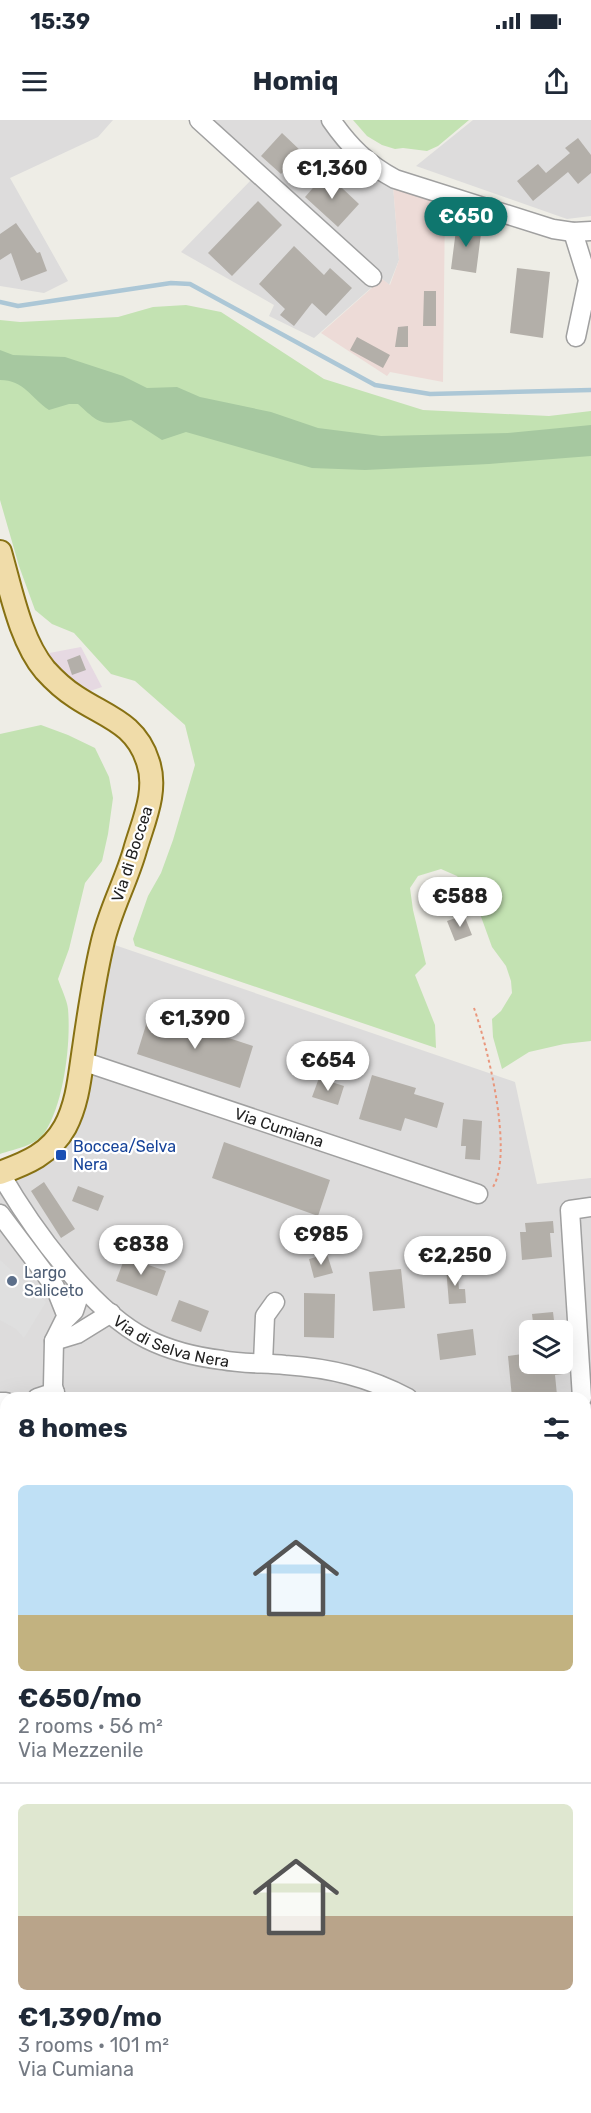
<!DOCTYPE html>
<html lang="en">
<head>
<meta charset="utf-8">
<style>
  :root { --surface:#fff; --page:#f2f2f3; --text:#1f2937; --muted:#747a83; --line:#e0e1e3; --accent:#0f766e }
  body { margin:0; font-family:Rubik,sans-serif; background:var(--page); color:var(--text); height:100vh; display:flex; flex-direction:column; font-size:22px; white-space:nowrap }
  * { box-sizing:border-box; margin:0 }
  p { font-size:20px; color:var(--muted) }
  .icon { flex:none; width:33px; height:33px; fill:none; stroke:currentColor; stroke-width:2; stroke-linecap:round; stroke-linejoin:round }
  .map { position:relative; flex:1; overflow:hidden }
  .panel { position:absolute; left:0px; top:1272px; width:591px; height:722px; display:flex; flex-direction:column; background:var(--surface); border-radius:18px 18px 0 0; box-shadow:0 6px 24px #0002 }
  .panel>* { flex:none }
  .buttons { position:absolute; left:519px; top:1200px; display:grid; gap:12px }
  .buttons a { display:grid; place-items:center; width:54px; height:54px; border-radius:9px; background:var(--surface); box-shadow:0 6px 24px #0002; font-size:30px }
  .price { position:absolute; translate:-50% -51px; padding:0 14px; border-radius:21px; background:#fff; color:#222; font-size:20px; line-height:39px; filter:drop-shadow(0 2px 3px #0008) }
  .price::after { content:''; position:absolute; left:50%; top:36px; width:18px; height:14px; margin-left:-9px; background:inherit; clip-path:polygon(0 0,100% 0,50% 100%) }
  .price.current { background:var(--accent); color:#fff }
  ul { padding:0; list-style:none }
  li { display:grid; align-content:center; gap:12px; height:318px; padding:0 18px }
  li+li { border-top:2px solid var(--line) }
  li span { display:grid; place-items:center; height:186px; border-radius:9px; color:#555 }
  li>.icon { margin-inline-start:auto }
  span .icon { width:108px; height:108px; fill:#fffc; stroke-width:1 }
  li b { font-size:26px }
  h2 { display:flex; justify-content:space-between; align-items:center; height:72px; padding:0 18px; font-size:26px }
  .status { display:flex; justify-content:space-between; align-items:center; height:42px; padding:0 30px; background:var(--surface); direction:ltr }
  .status svg { height:16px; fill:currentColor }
  header { display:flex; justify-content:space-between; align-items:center; height:78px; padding:0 18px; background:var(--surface); font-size:27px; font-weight:700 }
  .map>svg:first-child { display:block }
</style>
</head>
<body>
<div class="status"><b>15:39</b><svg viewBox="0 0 49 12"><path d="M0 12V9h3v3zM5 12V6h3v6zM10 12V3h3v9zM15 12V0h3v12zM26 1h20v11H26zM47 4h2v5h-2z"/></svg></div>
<header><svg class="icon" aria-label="menu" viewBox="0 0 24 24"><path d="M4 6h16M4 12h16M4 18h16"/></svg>Homiq<svg class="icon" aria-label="share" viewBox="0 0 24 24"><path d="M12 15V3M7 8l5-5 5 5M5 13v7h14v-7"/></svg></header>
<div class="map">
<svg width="591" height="1993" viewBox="0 0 591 1993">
  <rect width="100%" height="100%" fill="#eeede6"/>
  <path fill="#dddcdc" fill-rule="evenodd" d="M0,0H113L98,17L10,58L68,161L44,173L0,166Z
    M208,0H321L343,32L362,48L393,65L399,140L389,165Z
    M473,0H591V96L567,99L416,46Z
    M252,59L371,168L314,218L269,196L274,185L181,132Z
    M103,821L515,962L537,1064L591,1058V1845L585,1844V1278H6V1988H388L389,1993H0V1071L51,1041L66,1020ZM530,1210H562V1244H530Z"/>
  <path fill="#eddbd7" d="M393,65L445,82L443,262L390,252L387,256L321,213L382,159L390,165L399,140Z"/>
  <path fill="#e6d9e2" d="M81,527L102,567L81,574L44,534Z"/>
  <path fill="#c3e2b2" d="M353,0H469L438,26L427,31L403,28L395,29L382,25L367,16Z
    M186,185L221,192L324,259L423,290L549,296L591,291V921L564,924L529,932L502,949L493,917L492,899L501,891L512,873L511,861L506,846L492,827L475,780L457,756L441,749L418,756L410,768L413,790L426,844L415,855L435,905L436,928L135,826L133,819L148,776L161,753L173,720L195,645L185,605L135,561L111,554L74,513L52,504L35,490L19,446L0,380V200L20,202L118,197L153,187Z
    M41,605L68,615L95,628L109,657L113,678L108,714L102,741L85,763L69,829L58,859C61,868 67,880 68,889C71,923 64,983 45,1012C36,1026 14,1029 0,1034V614Z"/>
  <path fill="#a6c8a0" d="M0,230L13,235L65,237L123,256L147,268L177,267L200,277L271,292L318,308L381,316L508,313L591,305V336L489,344L365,350L312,348L186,312L162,320L131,300C101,305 101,305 78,284H69L49,290C31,278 24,260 0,260Z
    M585,1919H591V1993H417L416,1988H585Z"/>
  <path fill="#dfdfdf" d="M0,1140L46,1182L24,1218L16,1209L0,1200Z
    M585,1390L591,1392V1459L585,1460Z"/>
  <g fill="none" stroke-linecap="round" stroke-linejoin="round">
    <path stroke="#acc7d6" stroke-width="4.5" d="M0,182L18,186L171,163L190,164L375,265L430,274L591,270"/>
  </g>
  <path fill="#b3afa9" d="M282,13L302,32L281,54L261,36Z
    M578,18L591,35V53L578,64L568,52L533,81L517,61L538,44L546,53L570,33L565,28Z
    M326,53L359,84L338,107L305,77Z
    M258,81L282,105L232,156L208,133Z
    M457,102L482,106L476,153L451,149Z
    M16,103L37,133L40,132L47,151L21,161L11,133L0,140V114Z
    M294,126L324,155L330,148L352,168L326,196L312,183L294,206L280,195L285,189L259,164Z
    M517,148L550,152L543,218L510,213Z
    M424,171H436V206H423Z
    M408,206V227H395L398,207Z
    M357,217L390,235L383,248L350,230Z
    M80,535L86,550L72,555L67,540Z
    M464,795L472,815L455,821L447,801Z
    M150,892L253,926L240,968L137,934Z
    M372,955L416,968L414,974L444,983L437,1008L405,998L401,1011L359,999Z
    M319,958L344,966L338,985L312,977Z
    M463,999L482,1001L480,1040L465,1039L466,1026H461Z
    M224,1022L330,1060L318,1096L212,1058Z
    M44,1062L75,1109L61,1118L31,1071Z
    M78,1066L104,1076L98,1091L72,1081Z
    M553,1101L554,1113H550L552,1137L522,1140L520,1112H526L525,1103Z
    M327,1134L333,1153L314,1158L309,1139Z
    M125,1137L166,1151L157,1176L116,1161Z
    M457,1146L459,1169H465L466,1183L449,1184L446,1147Z
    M401,1149L405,1188L373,1191L369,1152Z
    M304,1173L335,1174L334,1218L304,1217Z
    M179,1180L209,1191L201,1212L171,1201Z
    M553,1192L555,1209L534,1210L532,1194Z
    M473,1209L476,1235L440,1240L437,1214Z
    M530,1233V1244H562L563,1254L555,1255L557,1275L512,1278L508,1236Z"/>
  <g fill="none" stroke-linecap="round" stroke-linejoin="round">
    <g stroke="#a0a0a0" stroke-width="21">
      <g id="minor">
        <path d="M199,0L372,157"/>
        <path d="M331,0C349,26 367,44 395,59L553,109L573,112L591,111"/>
        <path d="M573,112L588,160L576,217"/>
        <path id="s1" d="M82,941L478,1074"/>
        <path id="s2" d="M0,1053C31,1107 91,1191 147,1219C169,1230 197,1237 222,1240C242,1244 264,1243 285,1245C330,1248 368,1257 408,1278"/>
        <path d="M0,1094L55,1167L67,1197"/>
        <path d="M54,1221L77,1214L111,1193"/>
        <path d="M263,1243L265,1196L275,1182"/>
        <path d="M37,1278L55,1272"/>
        <path d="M56,1278L53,1266L54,1221L64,1201L74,1191L82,1167"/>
        <path d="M582,1278L570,1090L591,1087"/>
        <path d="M0,1282H6"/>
        <path d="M0,1299L6,1296"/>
        <path d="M585,1321L588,1361"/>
        <path d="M0,1362L6,1369"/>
        <path d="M0,1421H6"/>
        <path d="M585,1484L591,1483"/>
        <path d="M585,1629L591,1630"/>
        <path d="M0,1675L6,1676"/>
        <path d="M585,1719H591"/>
        <path d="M0,1952L6,1955"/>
        <path d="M54,1988L60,1993"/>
      </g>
    </g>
    <g stroke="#877113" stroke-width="26">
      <path id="major" d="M0,432C11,470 20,520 45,550C54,560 65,570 76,577C106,597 136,603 148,642C158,671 143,702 135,730C126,762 109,792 102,825C94,859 89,893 84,928C80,954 78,983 65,1007C50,1034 27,1043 0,1053"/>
    </g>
    <path stroke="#e9977d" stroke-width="2" stroke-dasharray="3 3" stroke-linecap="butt" d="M474,888C487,925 514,1032 493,1067"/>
    <use href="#minor" stroke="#fff" stroke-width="18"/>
    <use href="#major" stroke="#f0dca9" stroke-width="22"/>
  </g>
  <rect fill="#1a4fb4" stroke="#fff" stroke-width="2" x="55" y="1029" width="12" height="12" rx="3"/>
  <circle fill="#5c6f8a" stroke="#fff" stroke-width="2" cx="12" cy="1161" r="6"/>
  <g text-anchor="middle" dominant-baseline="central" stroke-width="4.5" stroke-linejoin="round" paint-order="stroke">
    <g font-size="16" fill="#1f1f1f" stroke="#fff">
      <text transform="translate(132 734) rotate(-72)">Via di Boccea</text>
      <text stroke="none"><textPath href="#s1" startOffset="208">Via Cumiana</textPath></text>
      <text stroke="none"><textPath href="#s2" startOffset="248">Via di Selva Nera</textPath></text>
    </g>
    <g font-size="16" fill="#164399" stroke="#fff" text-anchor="start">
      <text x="73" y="1026">Boccea/Selva<tspan x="73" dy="18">Nera</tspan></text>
    </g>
    <g font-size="16" fill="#4e5e75" stroke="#fff" text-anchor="start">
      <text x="24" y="1152">Largo<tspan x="24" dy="18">Saliceto</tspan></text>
    </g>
  </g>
</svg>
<div class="buttons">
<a><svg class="icon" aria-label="layers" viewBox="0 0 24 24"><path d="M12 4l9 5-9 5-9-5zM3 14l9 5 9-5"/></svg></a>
</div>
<b class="price" style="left:332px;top:80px">€1,360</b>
<b class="price current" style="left:466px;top:128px">€650</b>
<b class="price" style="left:460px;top:808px">€588</b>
<b class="price" style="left:195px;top:930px">€1,390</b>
<b class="price" style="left:328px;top:972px">€654</b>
<b class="price" style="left:321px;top:1146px">€985</b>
<b class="price" style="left:141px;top:1156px">€838</b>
<b class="price" style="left:455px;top:1167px">€2,250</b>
<section class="panel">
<h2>8 homes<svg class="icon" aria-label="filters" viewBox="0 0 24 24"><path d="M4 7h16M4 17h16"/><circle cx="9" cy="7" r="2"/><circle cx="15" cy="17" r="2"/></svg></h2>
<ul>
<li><span style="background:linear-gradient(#bfe0f5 70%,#c2b280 0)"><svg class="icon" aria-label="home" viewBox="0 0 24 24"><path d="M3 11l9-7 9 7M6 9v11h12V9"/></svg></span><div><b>€650/mo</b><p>2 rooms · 56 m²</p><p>Via Mezzenile</p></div></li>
<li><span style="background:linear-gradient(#dfe7d0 60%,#b9a48a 0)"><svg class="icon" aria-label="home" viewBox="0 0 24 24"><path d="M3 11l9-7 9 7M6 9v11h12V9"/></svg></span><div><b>€1,390/mo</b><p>3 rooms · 101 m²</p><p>Via Cumiana</p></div></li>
</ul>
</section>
</div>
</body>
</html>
